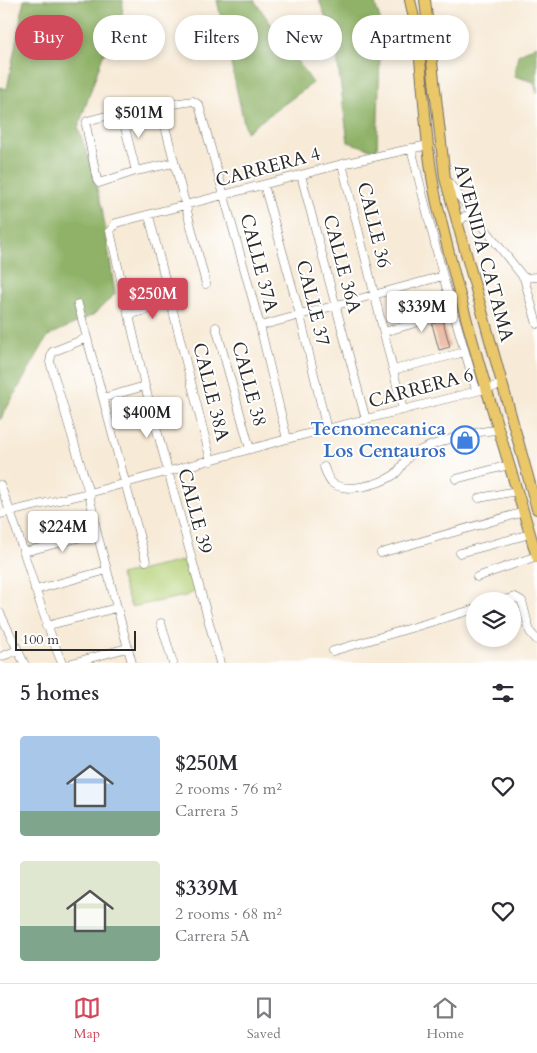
<!DOCTYPE html>
<html lang="en">
<head>
<meta charset="utf-8">
<style>
  :root { --surface:#fff; --page:#f2f2f3; --text:#2b2b33; --muted:#7c7c81; --line:#e1e1e2; --accent:#d1495b }
  body { margin:0; font-family:Cardo,serif; background:var(--page); color:var(--text); height:100vh; display:flex; flex-direction:column; font-size:19px; white-space:nowrap }
  * { box-sizing:border-box; margin:0 }
  p { font-size:16px; color:var(--muted) }
  .icon { flex:none; width:28px; height:28px; fill:none; stroke:currentColor; stroke-width:2; stroke-linecap:round; stroke-linejoin:round }
  .map { position:relative; height:663px; overflow:hidden }
  .sheet { display:flex; flex-direction:column; background:var(--surface); flex:1 }
  .sheet>* { flex:none }
  .banner { position:absolute; left:15px; top:15px; width:508px; height:45px; display:flex; gap:10px }
  .buttons { position:absolute; left:466px; top:592px; display:grid; gap:10px }
  .buttons a { display:grid; place-items:center; width:55px; height:55px; border-radius:50%; background:var(--surface); box-shadow:0 2px 8px #0003; font-size:25px }
  .scale { position:absolute; left:15px; bottom:12px; width:121px; box-sizing:border-box; padding-left:5px; border:2px solid #2b2b2b; border-top:0; font-size:14px; line-height:18px; white-space:nowrap; color:#2b2b2b; -webkit-text-stroke:4px #fff; paint-order:stroke }
  .price { position:absolute; translate:-50% -42px; padding:0 11px; border-radius:5px; background:#fff; color:#222; font-size:16px; line-height:32px; filter:drop-shadow(0 1px 2px #0008) }
  .price::after { content:''; position:absolute; left:50%; top:30px; width:15px; height:11px; margin-left:-8px; background:inherit; clip-path:polygon(0 0,100% 0,50% 100%) }
  .price.on { background:var(--accent); color:#fff }
  ul { padding:0; list-style:none }
  li { display:flex; align-items:center; gap:15px; height:125px; padding:0 20px }
  li span { display:grid; place-items:center; flex:none; width:140px; height:100px; border-radius:5px; color:#555 }
  li>.icon { margin-inline-start:auto }
  span .icon { width:60px; height:60px; fill:#fffc; stroke-width:1 }
  li b { font-size:21px }
  h2 { display:flex; justify-content:space-between; align-items:center; height:60px; padding:0 20px; font-size:21px }
  .pill { padding:0 18px; border-radius:22px; background:var(--surface); box-shadow:0 2px 8px #0003; font-size:18px; line-height:45px }
  .pill.on { background:var(--accent); color:#fff }
  .dock { display:flex; justify-content:space-around; align-items:center; height:70px; border-top:1px solid var(--line); background:var(--surface); font-size:14px; color:var(--muted) }
  .dock a { display:grid; justify-items:center; gap:2px }
  .dock .on { color:var(--accent) }
  .map>svg:first-child { display:block }
</style>
</head>
<body>
<div class="map">
<svg width="537" height="663" viewBox="0 0 537 663">
  <rect width="100%" height="100%" fill="#fff"/>
  <filter id="ink" filterUnits="userSpaceOnUse"><feTurbulence type="fractalNoise" baseFrequency=".02" numOctaves="2"/><feDisplacementMap in="SourceGraphic" scale="10" xChannelSelector="R" yChannelSelector="G"/><feConvolveMatrix kernelMatrix="1 2 1 2 8 2 1 2 1" color-interpolation-filters="sRGB"/></filter>
  <filter id="wash" filterUnits="userSpaceOnUse"><feTurbulence type="fractalNoise" baseFrequency=".0096" numOctaves="4" result="noise"/><feDisplacementMap in="SourceGraphic" scale="20" xChannelSelector="R" yChannelSelector="G"/><feGaussianBlur stdDeviation="1.12" result="paint"/><feColorMatrix in="noise" values="0 0 0 0 0 0 0 0 0 0 0 0 0 0 0 0 0 1.4 0 .05"/><feComposite in="paint" operator="in"/></filter>
  <g filter="url(#wash)">
    <rect width="100%" height="100%" fill="#f7ead6"/>
    <path fill="#b4d077" stroke="#707e51" d="M186,560L196,591L185,596L131,607L120,575Z"/>
    <path fill="#8fb268" stroke="#5d6e4a" d="M24,0H123L122,21L102,58L78,128L90,162L102,208L115,294L93,315L48,336L0,420V87L7,89Z
      M217,0H254L313,83L246,132Z
      M319,0H374L381,23L377,151L348,142L335,41Z
      M537,45V93L534,82L514,76L518,55Z"/>
    <g id="blocks">
      <path fill="#e8b098" d="M443,321L450,347L439,350L432,324Z"/>
    </g>
  </g>
  <g filter="url(#ink)">
    <use href="#blocks" fill-opacity="0" stroke="#726e67" stroke-width="1"/>
    <g fill="none" stroke-linecap="round" stroke-linejoin="round">
      <g stroke="#726e67" stroke-width="9">
        <path id="minor" d="M160,107L206,284
          M121,112L136,171
          M411,148L443,276L476,390
          M173,163L136,171L99,183L97,180L86,125L87,121L121,112L193,101L199,105L260,326L287,439
          M342,164L403,410
          M301,175L366,420
          M448,182L524,278L537,324
          M264,185L300,315L327,430
          M149,216L211,461
          M457,224L465,216L476,218
          M524,278L537,277
          M78,304L146,561
          M128,315L172,303
          M260,326L443,276
          M216,327L250,449
          M384,332L453,312
          M87,338L52,352L50,362L89,493L97,533L132,663
          M393,370L465,352
          M103,398L145,386
          M324,467C326,472 328,480 332,483C347,494 380,484 394,475C402,469 403,460 411,455C433,442 473,431 499,430
          M456,479L509,465
          M0,485C24,543 37,605 62,663
          M479,498L517,491
          M0,514L89,493L287,439L501,385
          M24,552L97,533
          M381,553L524,512
          M460,553L530,534
          M477,577L537,556
          M35,590L107,570
          M500,601L515,597L522,601L530,632L537,640
          M0,613L24,663
          M161,623L173,663
          M46,626L116,608
          M333,651L475,609
          M0,657L18,650
          M72,663L127,648
          M220,663L145,386L110,231L116,223L342,164L428,145"/>
      </g>
      <g stroke="#726e67" stroke-width="12">
        <path id="major" d="M410,0C426,66 422,136 437,203C464,322 502,440 537,557
          M425,0L445,178L537,509"/>
      </g>
      <use href="#minor" stroke="#fff" stroke-width="8"/>
      <use href="#major" stroke="#eac769" stroke-width="10"/>
    </g>
  </g>
  <defs>
    <g id="shop-ring" transform="scale(1.4375)"><circle r="9.5" fill="#fff" stroke="#3f7fe0" stroke-width="1.5"/><path d="M-5-2.5h2.3a2.7 3.5 0 0 1 5.4 0H5L5.5 6h-11ZM-1.5-2.5h3a1.5 2.3 0 0 0-3 0Z" fill="#3f7fe0"/></g>
  </defs>
  <g fill-rule="evenodd">
    <use href="#shop-ring" x="465" y="440"/>
  </g>
  <g text-anchor="middle" dominant-baseline="central" stroke-width="4" stroke-linejoin="round" paint-order="stroke">
    <g font-size="19" fill="#2b2b2b" stroke="#fff">
      <text transform="translate(268 167) rotate(-15)">CARRERA 4</text>
      <text transform="translate(374 225) rotate(76)">CALLE 36</text>
      <text transform="translate(484 253) rotate(75)">AVENIDA CATAMA</text>
      <text transform="translate(259 263) rotate(75)">CALLE 37A</text>
      <text transform="translate(342 264) rotate(75)">CALLE 36A</text>
      <text transform="translate(313 303) rotate(76)">CALLE 37</text>
      <text transform="translate(249 384) rotate(75)">CALLE 38</text>
      <text transform="translate(421 388) rotate(-15)">CARRERA 6</text>
      <text transform="translate(211 392) rotate(76)">CALLE 38A</text>
      <text transform="translate(195 511) rotate(75)">CALLE 39</text>
    </g>
    <g font-size="19" font-weight="bold" fill="#366cbe" stroke="#fff" text-anchor="end">
      <text x="446" y="429">Tecnomecanica<tspan x="446" dy="22">Los Centauros</tspan></text>
    </g>
  </g>
</svg>
<div class="buttons">
<a><svg class="icon" aria-label="layers" viewBox="0 0 24 24"><path d="M12 4l9 5-9 5-9-5zM3 14l9 5 9-5"/></svg></a>
</div>
<div class="scale">100 m</div>
<b class="price" style="left:139px;top:139px">$501M</b>
<b class="price on" style="left:153px;top:320px">$250M</b>
<b class="price" style="left:422px;top:333px">$339M</b>
<b class="price" style="left:147px;top:439px">$400M</b>
<b class="price" style="left:63px;top:553px">$224M</b>
<div class="banner">
<a class="pill on">Buy</a>
<a class="pill">Rent</a>
<a class="pill">Filters</a>
<a class="pill">New</a>
<a class="pill">Apartment</a>
</div>
</div>
<section class="sheet">
<h2>5 homes<svg class="icon" aria-label="filters" viewBox="0 0 24 24"><path d="M4 7h16M4 17h16"/><circle cx="9" cy="7" r="2"/><circle cx="15" cy="17" r="2"/></svg></h2>
<ul>
<li><span style="background:linear-gradient(#a9c7e8 75%,#7fa58c 0)"><svg class="icon" aria-label="home" viewBox="0 0 24 24"><path d="M3 11l9-7 9 7M6 9v11h12V9"/></svg></span><div><b>$250M</b><p>2 rooms · 76 m²</p><p>Carrera 5</p></div><svg class="icon" aria-label="heart" viewBox="0 0 24 24"><path d="M12 20l-8-8c-3-5 5-10 8-4 3-6 11-1 8 4z"/></svg></li>
<li><span style="background:linear-gradient(#dfe7d0 65%,#7fa58c 0)"><svg class="icon" aria-label="home" viewBox="0 0 24 24"><path d="M3 11l9-7 9 7M6 9v11h12V9"/></svg></span><div><b>$339M</b><p>2 rooms · 68 m²</p><p>Carrera 5A</p></div><svg class="icon" aria-label="heart" viewBox="0 0 24 24"><path d="M12 20l-8-8c-3-5 5-10 8-4 3-6 11-1 8 4z"/></svg></li>
</ul>
</section>
<nav class="dock">
<a class="on"><svg class="icon" aria-label="map" viewBox="0 0 24 24"><path d="M3 6l6-2 6 2 6-2v14l-6 2-6-2-6 2zM9 4v14M15 6v14"/></svg>Map</a>
<a><svg class="icon" aria-label="saved" viewBox="0 0 24 24"><path d="M7 4h10v16l-5-4-5 4z"/></svg>Saved</a>
<a><svg class="icon" aria-label="home" viewBox="0 0 24 24"><path d="M3 11l9-7 9 7M6 9v11h12V9"/></svg>Home</a>
</nav>
</body>
</html>
